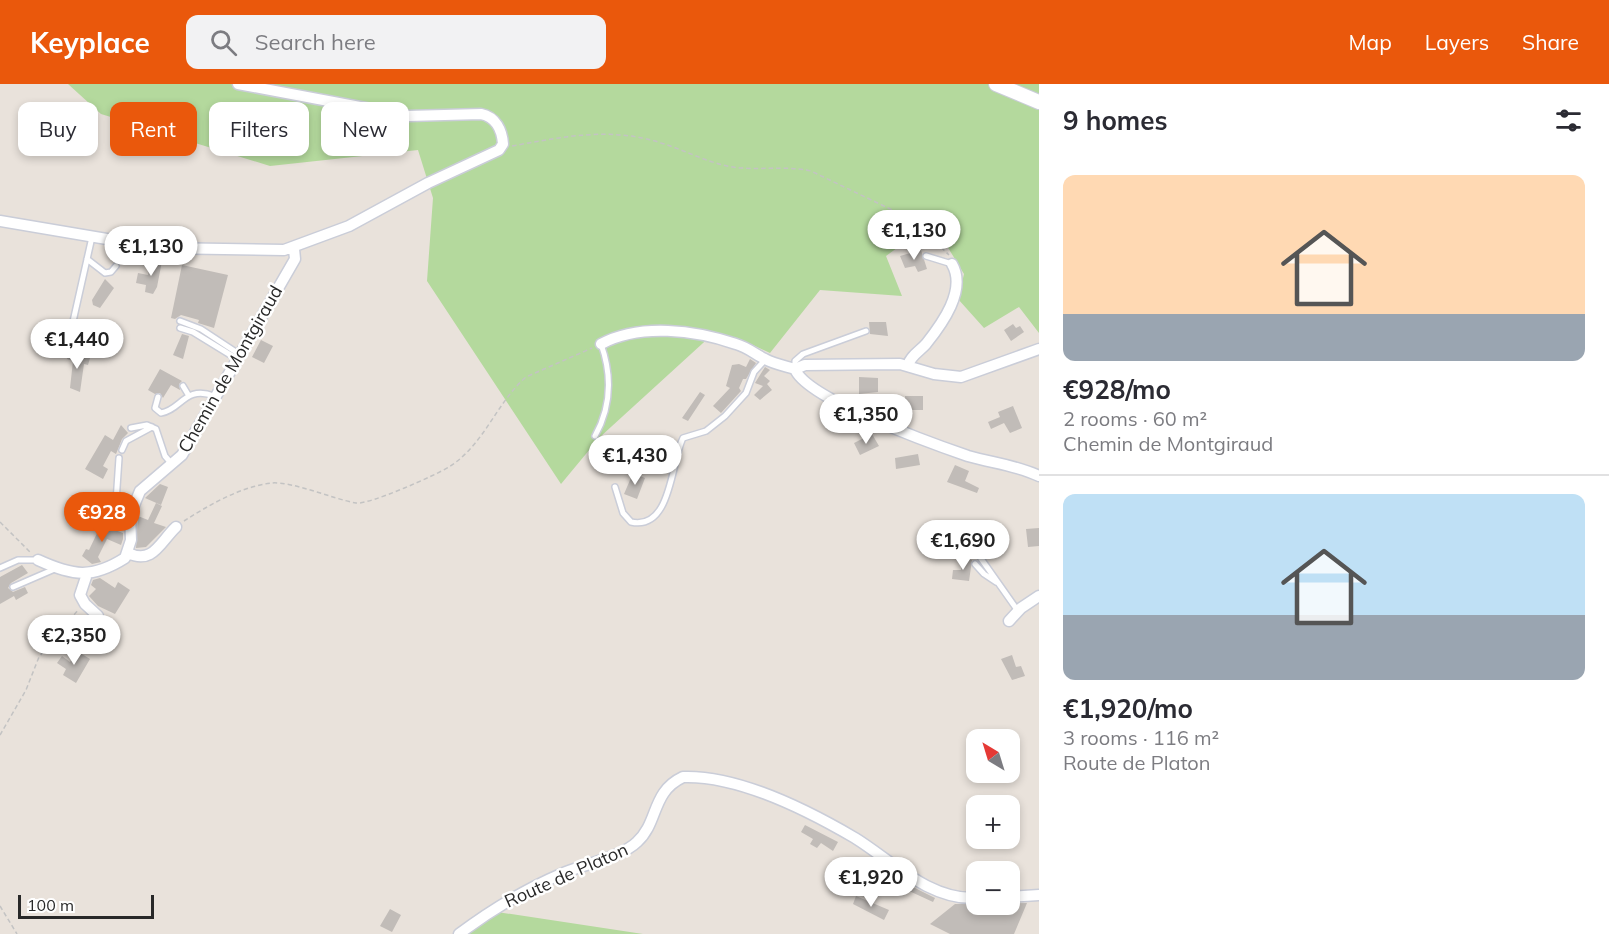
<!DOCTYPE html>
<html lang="en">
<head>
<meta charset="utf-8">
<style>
  :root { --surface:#fff; --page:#f2f2f3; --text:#2b2b33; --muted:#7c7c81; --line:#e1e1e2; --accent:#ea580c }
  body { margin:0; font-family:Mulish,sans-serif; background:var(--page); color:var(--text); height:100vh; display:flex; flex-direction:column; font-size:22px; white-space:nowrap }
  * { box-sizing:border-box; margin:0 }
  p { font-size:20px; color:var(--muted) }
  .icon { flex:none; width:33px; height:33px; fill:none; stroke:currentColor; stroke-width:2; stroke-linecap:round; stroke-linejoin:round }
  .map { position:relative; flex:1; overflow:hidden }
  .sheet { display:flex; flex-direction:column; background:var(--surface); width:570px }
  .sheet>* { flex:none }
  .guide { position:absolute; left:18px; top:18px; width:570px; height:54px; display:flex; gap:12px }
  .needle { width:39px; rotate:322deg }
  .buttons { position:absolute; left:966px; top:645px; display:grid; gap:12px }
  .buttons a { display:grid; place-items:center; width:54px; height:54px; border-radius:12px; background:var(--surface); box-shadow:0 3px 9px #0003; font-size:30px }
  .scale { position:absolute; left:18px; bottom:15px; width:136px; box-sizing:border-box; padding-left:6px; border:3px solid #282828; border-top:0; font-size:16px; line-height:21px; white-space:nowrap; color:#282828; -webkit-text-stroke:4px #fff; paint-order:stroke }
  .price { position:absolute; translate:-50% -51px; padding:0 14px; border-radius:21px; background:#fff; color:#222; font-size:20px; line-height:39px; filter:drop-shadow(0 2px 3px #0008) }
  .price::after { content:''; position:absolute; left:50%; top:36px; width:18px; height:14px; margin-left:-9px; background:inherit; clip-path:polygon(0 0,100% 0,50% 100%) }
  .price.current { background:var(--accent); color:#fff }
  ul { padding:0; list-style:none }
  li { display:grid; align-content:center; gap:12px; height:318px; padding:0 24px }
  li+li { border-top:2px solid var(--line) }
  li span { display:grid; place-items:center; height:186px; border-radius:12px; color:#555 }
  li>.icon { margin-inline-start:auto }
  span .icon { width:108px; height:108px; fill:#fffc; stroke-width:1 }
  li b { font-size:26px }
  h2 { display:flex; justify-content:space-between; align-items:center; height:72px; padding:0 24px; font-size:26px }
  .pill { padding:0 21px; border-radius:12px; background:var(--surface); box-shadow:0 3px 9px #0003; font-size:21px; line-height:54px }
  .pill.current { background:var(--accent); color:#fff }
  header { display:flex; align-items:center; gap:36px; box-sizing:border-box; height:84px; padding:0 30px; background:var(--accent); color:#fff }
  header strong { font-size:28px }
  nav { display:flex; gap:33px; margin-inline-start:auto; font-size:21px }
  .search { width:420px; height:54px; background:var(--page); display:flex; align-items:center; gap:15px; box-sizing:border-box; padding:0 21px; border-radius:12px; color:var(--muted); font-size:22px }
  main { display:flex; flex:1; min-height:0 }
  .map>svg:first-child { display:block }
</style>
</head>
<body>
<header>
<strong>Keyplace</strong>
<div class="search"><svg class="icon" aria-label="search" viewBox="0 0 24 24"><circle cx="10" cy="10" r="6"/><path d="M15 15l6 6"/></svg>Search here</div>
<nav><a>Map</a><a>Layers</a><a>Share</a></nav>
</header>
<main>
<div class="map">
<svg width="1039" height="850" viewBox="0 0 1039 850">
  <rect width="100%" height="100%" fill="#e9e2db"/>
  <path fill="#b4d99d" d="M68,0H1039V249L1019,223L984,244L958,215L964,190L947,162L927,142L886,172L902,212L820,206L770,269L740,255L714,249L600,353L561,400L427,197L433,114L418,66L270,82L101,30Z
    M484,826L643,850H466Z"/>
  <path fill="#c1bcb8" d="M921,166L927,185L918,188L915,182L905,184L900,172Z
    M151,175L162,177L157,203L153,210L145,208L146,201L136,199L138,189L148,191Z
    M182,181L228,191L214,244L198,239L199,236L181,231L175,235L171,234Z
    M105,195L114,204L100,224L93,221L92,216Z
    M869,238H886L888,252L870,250Z
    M1013,240L1016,244L1020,242L1024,248L1011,257L1004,246Z
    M182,250L189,252L183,275L173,271Z
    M261,256L273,262L264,279L252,273Z
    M69,269L90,274L88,281L84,280L80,308L70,304L73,277L67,275Z
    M750,275L756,279L746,295H743L739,304L741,307L721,329L713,322L730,304L726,302L732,281L739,280L746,283Z
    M765,283L770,286L764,292L770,297L767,300L772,306L760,316L754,311L763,302L755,299Z
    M160,285L182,297L179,300L180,306L171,301L163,314L160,309L155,310L148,306Z
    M859,293L878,294V308L859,310Z
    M700,308L705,311L688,337L682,334Z
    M905,312H923V326H904Z
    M1013,322L1022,344L1010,349L1004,339L991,345L988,338L1000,333L998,328Z
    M121,341L128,349L122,355L116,370L111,367L103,382L108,385L103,395L85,385L105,351L113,356Z
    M872,350L879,362L860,371L854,359Z
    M918,370L920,381L896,385L895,374Z
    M955,381L969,387L965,397L979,404L977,409L947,398Z
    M633,389L645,394L637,415L624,410Z
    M160,400L168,403L161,421L145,414Z
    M156,419L162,422L154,439L166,443L146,463L136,464L138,432L148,436Z
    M101,441L123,449V455L121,461L107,455L98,473L101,478L92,480L82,472L86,465L89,466Z
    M1039,444V462L1028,463L1026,445Z
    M958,445L974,446L973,454H969L967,470L958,469Z
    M962,475L972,476L969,497L952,495L953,486H961Z
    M22,481L28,489L11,499L8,504L13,508L25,503L28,509L16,516L14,512L0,520V493Z
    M100,494L115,504L118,498L130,506L115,530L98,522L89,512L96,505L91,501L93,496Z
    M77,567L90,575L76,599L63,591L66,585L57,579L62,572L70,578Z
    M1012,571L1016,583L1021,582L1025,592L1012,596L1001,575Z
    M805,741L838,758L833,767L821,759L817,764L810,760L813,755L801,748Z
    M909,801L935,814L933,818L907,806Z
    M856,812L889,826L884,836L853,820Z
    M1027,819L1014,850H950L930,840L955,820Z
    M390,825L401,831L392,848L380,842Z"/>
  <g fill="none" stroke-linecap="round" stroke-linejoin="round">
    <g stroke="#cacdd8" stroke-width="8">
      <path id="service" d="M926,172L952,180
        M87,175L105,189L111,188L116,182
        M180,237L201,245L239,270
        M180,244L193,248L237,275
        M73,266L72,242L92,153
        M795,284V277L803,270L866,247
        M183,302L189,312
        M158,313L155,324L161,329C181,326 185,301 214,312
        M131,344L147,341L156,345L165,372L171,379
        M595,352C611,323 612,291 601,260
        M122,366L126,357L152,343
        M119,374L116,418L121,423L131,428
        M615,403L623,429L631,438C672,447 671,377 683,354L706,347L725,332L746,309L754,288L765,276
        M975,466L1018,527
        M975,480L984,490L996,498
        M0,484L18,476H38
        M13,503L57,484"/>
    </g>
    <g stroke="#cacdd8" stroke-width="13">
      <path id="minor" d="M0,137L160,164L284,166L349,142L428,99L499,66L503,60C502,46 496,33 481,30L408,32L238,0
        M601,260C640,239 695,246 736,260C747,263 755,270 765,275C774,280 785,282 795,285
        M1039,265L961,293L934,290L900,280L805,281L795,285C806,315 936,361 968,372C992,379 1016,381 1039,392
        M908,281C911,271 920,267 926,260C942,240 967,206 952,180
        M128,469C153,481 160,458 176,443
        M38,476C73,492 92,495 125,474L131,456L130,431L140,407L182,371L295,175L294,165
        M87,490L80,511L85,520L98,532
        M1009,537L1021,524L1039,512
        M1010,813L1039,811
        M459,850C491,826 524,806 561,790C581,781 622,773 637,758C659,738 651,708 683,693C738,691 809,727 855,754C892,777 929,816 976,814"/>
    </g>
    <g stroke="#cacdd8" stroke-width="16">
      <path id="secondary" d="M996,0L1039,18"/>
    </g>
    <path stroke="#c3c3c3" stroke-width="1.5" stroke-dasharray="4.5 3" stroke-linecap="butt" d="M512,62C562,53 609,43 658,58C683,65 707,79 733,83C759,87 784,81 811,87L913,136L949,171
      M184,437C209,421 240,403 271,399C292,397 333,415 356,419C369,421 436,391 449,383C485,360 496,319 526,293L592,264
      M0,438L31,469
      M0,651L26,606L39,573L78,526
      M0,822L17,850"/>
    <use href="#service" stroke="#fff" stroke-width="5"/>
    <use href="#minor" stroke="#fff" stroke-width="10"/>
    <use href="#secondary" stroke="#fff" stroke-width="14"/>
  </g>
  <g text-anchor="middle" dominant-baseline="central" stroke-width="5" stroke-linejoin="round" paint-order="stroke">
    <g font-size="18" fill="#282828" stroke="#fff">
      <text transform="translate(230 285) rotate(-60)">Chemin de Montgiraud</text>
      <text transform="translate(566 791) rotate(-24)">Route de Platon</text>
    </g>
  </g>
</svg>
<div class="buttons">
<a><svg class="needle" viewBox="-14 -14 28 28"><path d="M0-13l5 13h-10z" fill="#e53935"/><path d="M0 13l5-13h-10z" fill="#7c7c81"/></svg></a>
<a>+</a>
<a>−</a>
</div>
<div class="scale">100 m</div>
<b class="price" style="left:914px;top:177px">€1,130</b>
<b class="price" style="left:151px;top:193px">€1,130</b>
<b class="price" style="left:77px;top:286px">€1,440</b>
<b class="price" style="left:866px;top:361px">€1,350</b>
<b class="price" style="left:635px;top:402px">€1,430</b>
<b class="price current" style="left:102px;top:459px">€928</b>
<b class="price" style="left:963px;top:487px">€1,690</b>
<b class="price" style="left:74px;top:582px">€2,350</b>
<b class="price" style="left:871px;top:824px">€1,920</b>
<div class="guide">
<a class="pill">Buy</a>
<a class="pill current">Rent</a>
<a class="pill">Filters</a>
<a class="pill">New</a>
</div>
</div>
<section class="sheet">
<h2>9 homes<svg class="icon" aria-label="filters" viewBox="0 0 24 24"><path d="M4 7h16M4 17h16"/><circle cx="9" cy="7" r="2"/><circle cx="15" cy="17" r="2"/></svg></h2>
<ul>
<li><span style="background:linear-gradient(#ffd9b3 75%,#9aa5b1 0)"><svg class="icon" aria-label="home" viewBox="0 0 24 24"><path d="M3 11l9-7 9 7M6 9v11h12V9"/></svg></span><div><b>€928/mo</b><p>2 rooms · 60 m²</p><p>Chemin de Montgiraud</p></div></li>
<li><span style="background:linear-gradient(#bfe0f5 65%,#9aa5b1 0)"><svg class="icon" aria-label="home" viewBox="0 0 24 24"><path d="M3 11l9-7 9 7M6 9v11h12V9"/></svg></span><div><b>€1,920/mo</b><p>3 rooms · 116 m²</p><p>Route de Platon</p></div></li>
</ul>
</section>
</main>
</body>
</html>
